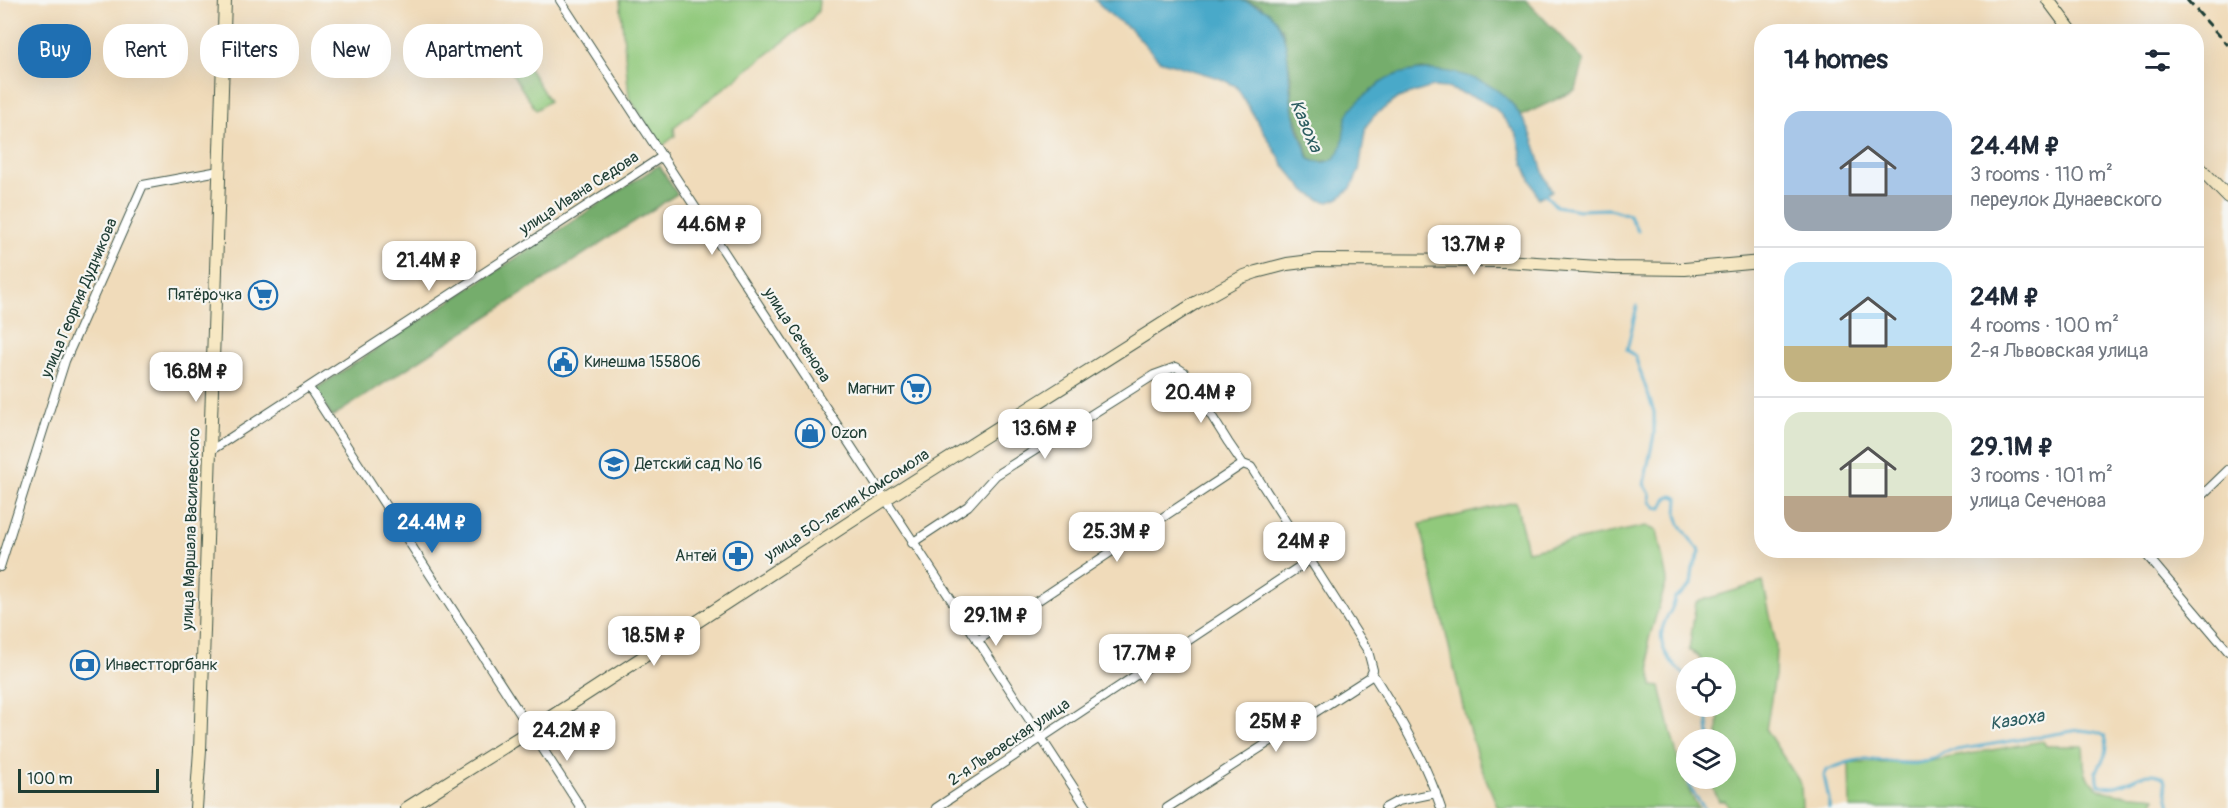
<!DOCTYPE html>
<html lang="en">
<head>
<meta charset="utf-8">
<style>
  :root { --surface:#fff; --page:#f2f2f3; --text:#1f2937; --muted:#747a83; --line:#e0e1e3; --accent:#1f6fb2 }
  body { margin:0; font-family:Pangolin,sans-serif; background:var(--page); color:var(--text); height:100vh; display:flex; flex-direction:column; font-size:22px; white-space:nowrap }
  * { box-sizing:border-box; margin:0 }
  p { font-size:20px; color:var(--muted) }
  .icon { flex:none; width:33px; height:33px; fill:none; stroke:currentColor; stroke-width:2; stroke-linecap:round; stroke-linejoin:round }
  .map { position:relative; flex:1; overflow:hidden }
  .details { position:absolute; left:1754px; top:24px; width:450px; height:534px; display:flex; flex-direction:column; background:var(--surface); border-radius:24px; box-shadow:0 6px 24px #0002 }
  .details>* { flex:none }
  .banner { position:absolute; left:18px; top:24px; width:570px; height:54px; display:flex; gap:12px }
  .tools { position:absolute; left:1676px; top:657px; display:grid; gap:12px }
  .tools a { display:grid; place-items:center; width:60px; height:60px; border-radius:50%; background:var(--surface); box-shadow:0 6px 24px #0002; font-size:30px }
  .scale { position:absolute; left:18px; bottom:15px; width:141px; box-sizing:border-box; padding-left:6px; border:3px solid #1f3d34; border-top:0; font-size:16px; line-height:21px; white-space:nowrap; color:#1f3d34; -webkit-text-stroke:4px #f6f6f2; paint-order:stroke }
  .price { position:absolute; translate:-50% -51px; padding:0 14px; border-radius:12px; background:#fff; color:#222; font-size:20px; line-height:39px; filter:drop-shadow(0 2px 3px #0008) }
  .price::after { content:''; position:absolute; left:50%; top:36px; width:18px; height:14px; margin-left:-9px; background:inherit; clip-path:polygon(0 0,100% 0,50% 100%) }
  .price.on { background:var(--accent); color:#fff }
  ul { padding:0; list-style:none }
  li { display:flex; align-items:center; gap:18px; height:150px; padding:0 30px }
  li+li { border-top:2px solid var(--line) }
  li span { display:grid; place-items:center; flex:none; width:168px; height:120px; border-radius:18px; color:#555 }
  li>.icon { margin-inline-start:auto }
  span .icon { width:72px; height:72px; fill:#fffc; stroke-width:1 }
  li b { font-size:26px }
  h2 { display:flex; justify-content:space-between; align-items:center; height:72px; padding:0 30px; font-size:26px }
  .chip { padding:0 21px; border-radius:24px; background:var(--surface); box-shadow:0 6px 24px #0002; font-size:21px; line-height:54px }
  .chip.on { background:var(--accent); color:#fff }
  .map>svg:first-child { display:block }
</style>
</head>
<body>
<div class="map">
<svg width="2228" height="808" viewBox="0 0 2228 808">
  <rect width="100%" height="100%" fill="#f6f6f2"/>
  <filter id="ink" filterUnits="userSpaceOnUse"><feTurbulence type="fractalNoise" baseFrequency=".0167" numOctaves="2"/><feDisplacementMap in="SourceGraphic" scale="12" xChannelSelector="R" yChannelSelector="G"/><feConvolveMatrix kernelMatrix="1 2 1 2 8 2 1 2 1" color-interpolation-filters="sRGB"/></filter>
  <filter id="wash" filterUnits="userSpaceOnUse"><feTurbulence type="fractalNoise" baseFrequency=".008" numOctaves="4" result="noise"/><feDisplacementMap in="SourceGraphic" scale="24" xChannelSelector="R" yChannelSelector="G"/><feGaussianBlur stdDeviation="1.35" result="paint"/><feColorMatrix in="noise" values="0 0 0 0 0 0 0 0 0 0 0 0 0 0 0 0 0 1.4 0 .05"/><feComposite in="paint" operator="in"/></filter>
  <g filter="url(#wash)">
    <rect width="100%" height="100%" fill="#f0dbba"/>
    <path fill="#91c97c" stroke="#588358" stroke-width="1.5" d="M620,0H819L818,11L810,21L674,127L675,136L661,147L629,97Z
      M512,41L549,101L536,110L498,53Z
      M1516,502L1527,551L1646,526L1657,531L1667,580L1648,642L1652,686L1660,687C1668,717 1681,786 1699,808H1498L1479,762L1466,719L1420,524Z
      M1763,582L1776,644L1775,675L1766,730L1801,784L1802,808H1730L1725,801H1719L1711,784V779L1725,778V740L1718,739L1719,707L1725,706V668L1704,667L1699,656L1689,650L1696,602Z
      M2043,741L2046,746H2083C2084,755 2083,766 2086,774C2096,799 2133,793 2155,797L2152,808H1850L1849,763L1924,762Z"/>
    <path fill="#74ad6c" stroke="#4a7550" stroke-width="1.5" d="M1241,0H1526L1584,61L1576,90L1521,116L1511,103L1469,77L1422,69L1390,77L1350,111L1345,124L1344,140L1339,154L1333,160L1317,162L1310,159L1292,105L1291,77L1283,30L1260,5Z
      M659,165L677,194L332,417L315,389Z"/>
    <path fill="#4aa9c9" stroke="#34737e" stroke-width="1.5" d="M1095,0H1241C1251,5 1261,5 1270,13C1293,36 1287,76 1292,106C1295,124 1303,142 1309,159C1319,164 1331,164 1338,154C1347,141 1341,123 1350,111C1357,101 1382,80 1393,76C1429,62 1487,74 1512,104C1520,114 1529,127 1533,139C1540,158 1541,174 1552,191L1538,198L1524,165L1517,135L1496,109L1479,99L1447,88L1432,87L1398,98L1374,116L1366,126L1359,171L1351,188L1339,198L1329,202L1320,200L1304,190L1285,167L1236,86L1219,78L1159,60L1131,29L1114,18Z"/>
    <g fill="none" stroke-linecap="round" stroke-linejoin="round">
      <path stroke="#4aa9c9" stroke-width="3" d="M1545,194L1556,206L1579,210L1610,209L1629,215L1638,231
        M1637,306L1627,350L1635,356L1654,412V435L1644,484L1650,494L1651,502L1657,508H1662L1666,499L1673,496L1678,498L1677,515L1680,524L1695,546L1699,548L1700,552L1693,568L1691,585L1680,595L1675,597C1675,605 1670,612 1666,619C1654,644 1667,659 1686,676
        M1707,706L1709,740
        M1688,778L1692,791L1704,808
        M1829,808V799L1824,776L1827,770C1837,766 1849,761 1860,760C1889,757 1916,774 1944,752L2079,730L2096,732L2105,736C2113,761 2091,763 2098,784C2123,796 2141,763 2164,778L2170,808"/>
    </g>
  </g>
  <g filter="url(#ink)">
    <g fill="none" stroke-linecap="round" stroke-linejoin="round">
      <g stroke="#3e5548" stroke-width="10">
        <path id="street" d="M560,0L1087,808
          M312,392L581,808
          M210,451L663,156
          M2196,501L2228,470
          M912,543L968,506L996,475L1154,375L1176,367L1184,372L1228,442L1243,464L1251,467L1368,651L1373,670L1370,677L1167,808
          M2146,550L2144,552L2228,651
          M0,567L65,361L143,185L219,171
          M977,641L1243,464
          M1372,673C1399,715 1425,760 1441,808
          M936,808L1311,559L1336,539
          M1385,808L1398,801L1436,793"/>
      </g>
      <g stroke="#3e5548" stroke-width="14">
        <path id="secondary" d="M2048,0L2072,32
          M2196,164L2228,197
          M196,808L200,750L225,0
          M407,808L531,730L884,500L1197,302L1242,277L1256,272L1287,264L1319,260L1504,261L1614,268L1685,269L1761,262"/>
      </g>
      <use href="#street" stroke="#fff" stroke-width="8"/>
      <use href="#secondary" stroke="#f7e8c3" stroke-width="12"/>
      <path stroke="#1f3d34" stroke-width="3" stroke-dasharray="9 4.5" stroke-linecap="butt" d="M2187,0L2228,45"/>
    </g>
  </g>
  <defs>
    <g id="supermarket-ring" transform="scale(1.5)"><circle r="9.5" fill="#f6f6f2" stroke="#1f6fb2" stroke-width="1.5"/><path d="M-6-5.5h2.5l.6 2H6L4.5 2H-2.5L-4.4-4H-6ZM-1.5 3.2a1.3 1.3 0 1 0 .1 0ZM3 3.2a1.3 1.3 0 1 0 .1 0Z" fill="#1f6fb2"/></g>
    <g id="civic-ring" transform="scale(1.5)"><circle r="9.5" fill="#f6f6f2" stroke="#1f6fb2" stroke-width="1.5"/><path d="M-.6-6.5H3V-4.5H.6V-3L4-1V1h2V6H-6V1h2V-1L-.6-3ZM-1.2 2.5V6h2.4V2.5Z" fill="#1f6fb2"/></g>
    <g id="shop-ring" transform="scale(1.5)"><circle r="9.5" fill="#f6f6f2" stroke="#1f6fb2" stroke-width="1.5"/><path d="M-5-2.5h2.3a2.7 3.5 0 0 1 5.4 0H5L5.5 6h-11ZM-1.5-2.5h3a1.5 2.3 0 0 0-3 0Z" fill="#1f6fb2"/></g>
    <g id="school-ring" transform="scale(1.5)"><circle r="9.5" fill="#f6f6f2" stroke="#1f6fb2" stroke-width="1.5"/><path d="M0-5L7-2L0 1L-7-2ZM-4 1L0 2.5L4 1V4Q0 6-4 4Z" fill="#1f6fb2"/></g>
    <g id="pharmacy-ring" transform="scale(1.5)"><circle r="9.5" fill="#f6f6f2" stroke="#1f6fb2" stroke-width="1.5"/><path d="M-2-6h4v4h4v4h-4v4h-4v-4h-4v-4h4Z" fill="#1f6fb2"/></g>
    <g id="bank-ring" transform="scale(1.5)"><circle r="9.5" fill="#f6f6f2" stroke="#1f6fb2" stroke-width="1.5"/><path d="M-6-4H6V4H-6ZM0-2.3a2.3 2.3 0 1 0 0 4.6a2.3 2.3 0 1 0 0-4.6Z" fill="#1f6fb2"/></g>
  </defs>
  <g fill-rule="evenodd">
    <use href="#supermarket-ring" x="263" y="295"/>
    <use href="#civic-ring" x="563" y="362"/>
    <use href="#supermarket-ring" x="916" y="389"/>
    <use href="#shop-ring" x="810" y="433"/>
    <use href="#school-ring" x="614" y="464"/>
    <use href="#pharmacy-ring" x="738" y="556"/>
    <use href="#bank-ring" x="85" y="665"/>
  </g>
  <g text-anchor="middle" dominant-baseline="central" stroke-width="4.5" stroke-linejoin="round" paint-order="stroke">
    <g font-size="16" fill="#1f3d34" stroke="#f6f6f2">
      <text transform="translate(579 193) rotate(-33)">улица Ивана Седова</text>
      <text transform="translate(79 298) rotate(-67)">улица Георгия Дудникова</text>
      <text transform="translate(797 335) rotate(57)">улица Сеченова</text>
      <text transform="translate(847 505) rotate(-33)">улица 50-летия Комсомола</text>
      <text transform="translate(191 529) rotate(-88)">улица Маршала Василевского</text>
      <text transform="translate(1009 742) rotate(-34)">2-я Львовская улица</text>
    </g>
    <g font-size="16" fill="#1f3d34" stroke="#f6f6f2" text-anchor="start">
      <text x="242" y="295" text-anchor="end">Пятёрочка</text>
      <text x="584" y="362">Кинешма 155806</text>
      <text x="895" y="389" text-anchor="end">Магнит</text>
      <text x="831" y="433">Ozon</text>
      <text x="635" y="464">Детский сад № 16</text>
      <text x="717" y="556" text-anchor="end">Антей</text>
      <text x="106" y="665">Инвестторгбанк</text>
    </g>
    <g font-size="18" font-style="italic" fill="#2c5d61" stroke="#f6f6f2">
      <text transform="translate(1306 126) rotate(67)">Казоха</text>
      <text transform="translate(2017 720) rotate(-9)">Казоха</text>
    </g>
  </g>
</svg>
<div class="tools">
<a><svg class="icon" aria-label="locate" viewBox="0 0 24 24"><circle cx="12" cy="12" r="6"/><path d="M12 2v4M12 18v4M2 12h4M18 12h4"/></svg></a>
<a><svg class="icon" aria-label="layers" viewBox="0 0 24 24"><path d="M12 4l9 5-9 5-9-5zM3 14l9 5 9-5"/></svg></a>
</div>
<div class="scale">100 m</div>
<b class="price" style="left:712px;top:256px">44.6M ₽</b>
<b class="price" style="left:1474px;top:276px">13.7M ₽</b>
<b class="price" style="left:429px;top:292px">21.4M ₽</b>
<b class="price" style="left:196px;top:403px">16.8M ₽</b>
<b class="price" style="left:1201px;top:424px">20.4M ₽</b>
<b class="price" style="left:1045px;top:460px">13.6M ₽</b>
<b class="price on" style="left:432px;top:554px">24.4M ₽</b>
<b class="price" style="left:1117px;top:563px">25.3M ₽</b>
<b class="price" style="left:1304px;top:573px">24M ₽</b>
<b class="price" style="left:996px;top:647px">29.1M ₽</b>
<b class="price" style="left:654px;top:667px">18.5M ₽</b>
<b class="price" style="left:1145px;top:685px">17.7M ₽</b>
<b class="price" style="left:1276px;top:753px">25M ₽</b>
<b class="price" style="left:567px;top:762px">24.2M ₽</b>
<div class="banner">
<a class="chip on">Buy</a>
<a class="chip">Rent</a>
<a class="chip">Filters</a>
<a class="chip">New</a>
<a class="chip">Apartment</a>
</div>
<section class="details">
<h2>14 homes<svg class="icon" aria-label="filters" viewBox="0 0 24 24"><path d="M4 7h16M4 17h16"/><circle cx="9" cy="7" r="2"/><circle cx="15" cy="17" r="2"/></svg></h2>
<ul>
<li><span style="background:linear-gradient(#a9c7e8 70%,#9aa5b1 0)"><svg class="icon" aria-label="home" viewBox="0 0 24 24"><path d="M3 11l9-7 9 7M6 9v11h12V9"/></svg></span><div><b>24.4M ₽</b><p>3 rooms · 110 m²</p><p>переулок Дунаевского</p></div></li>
<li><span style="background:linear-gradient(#bfe0f5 70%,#c2b280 0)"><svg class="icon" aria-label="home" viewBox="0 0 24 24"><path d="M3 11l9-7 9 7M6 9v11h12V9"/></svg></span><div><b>24M ₽</b><p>4 rooms · 100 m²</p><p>2-я Львовская улица</p></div></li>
<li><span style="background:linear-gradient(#dfe7d0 70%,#b9a48a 0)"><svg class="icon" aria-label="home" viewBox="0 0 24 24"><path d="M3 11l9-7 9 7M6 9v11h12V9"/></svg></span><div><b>29.1M ₽</b><p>3 rooms · 101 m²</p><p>улица Сеченова</p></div></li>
</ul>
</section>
</div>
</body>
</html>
